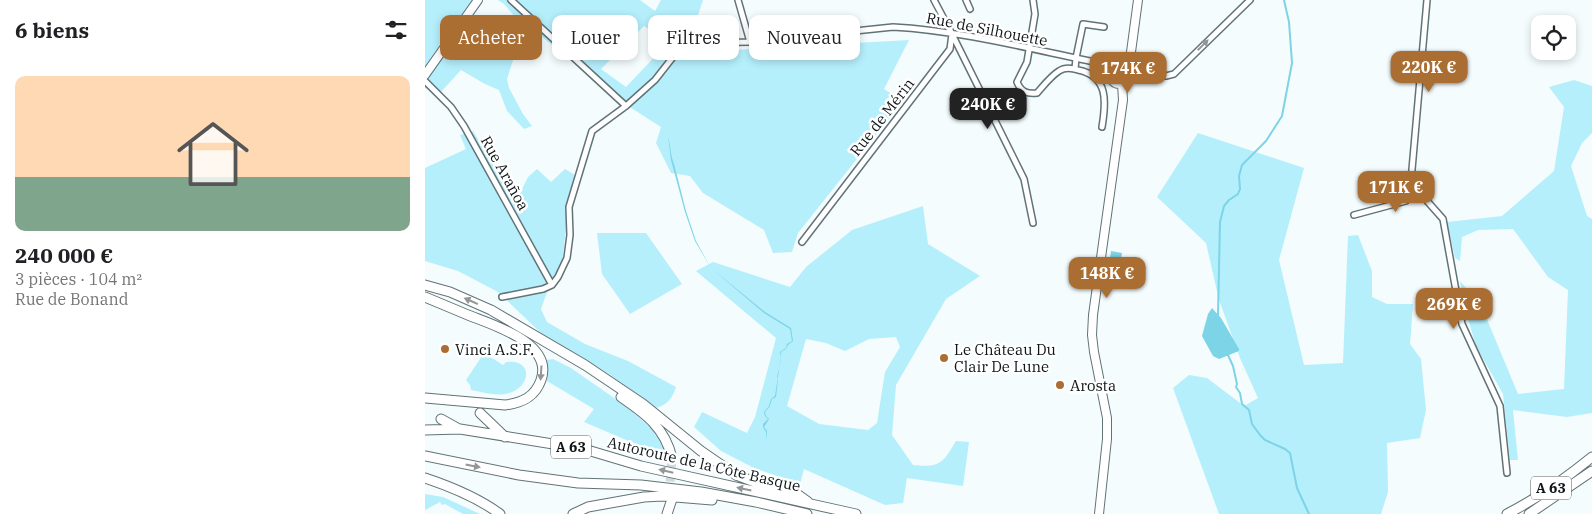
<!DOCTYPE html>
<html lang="fr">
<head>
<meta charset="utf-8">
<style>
  :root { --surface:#fff; --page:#f2f2f2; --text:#202124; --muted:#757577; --accent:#ab6e32 }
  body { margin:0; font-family:"IBM Plex Serif",serif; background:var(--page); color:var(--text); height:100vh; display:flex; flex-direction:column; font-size:19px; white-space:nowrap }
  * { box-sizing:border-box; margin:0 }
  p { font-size:16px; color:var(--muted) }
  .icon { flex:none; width:28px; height:28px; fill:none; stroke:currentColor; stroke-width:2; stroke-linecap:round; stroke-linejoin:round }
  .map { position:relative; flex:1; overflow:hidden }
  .side { display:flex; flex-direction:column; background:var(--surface); width:425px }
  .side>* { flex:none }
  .guide { position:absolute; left:15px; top:15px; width:475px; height:45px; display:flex; gap:10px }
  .fabs { position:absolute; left:1106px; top:15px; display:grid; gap:10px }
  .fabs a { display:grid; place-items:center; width:45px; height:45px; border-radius:10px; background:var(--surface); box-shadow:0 2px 8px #0003; font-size:25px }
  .price { position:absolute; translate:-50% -42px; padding:0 11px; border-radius:10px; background:var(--accent); color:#fff; font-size:16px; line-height:32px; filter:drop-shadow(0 1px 2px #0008) }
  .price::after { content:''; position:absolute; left:50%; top:30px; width:15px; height:11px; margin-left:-8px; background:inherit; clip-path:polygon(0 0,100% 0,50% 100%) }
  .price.active { background:#222; color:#fff }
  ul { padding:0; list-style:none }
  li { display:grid; align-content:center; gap:10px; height:265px; padding:0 15px }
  li span { display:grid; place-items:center; height:155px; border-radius:10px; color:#555 }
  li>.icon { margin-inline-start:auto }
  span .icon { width:90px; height:90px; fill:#fffc; stroke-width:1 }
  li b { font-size:21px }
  h2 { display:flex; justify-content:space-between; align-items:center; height:60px; padding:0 15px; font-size:21px }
  .pill { padding:0 18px; border-radius:10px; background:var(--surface); box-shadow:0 2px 8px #0003; font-size:18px; line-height:45px }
  .pill.active { background:var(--accent); color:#fff }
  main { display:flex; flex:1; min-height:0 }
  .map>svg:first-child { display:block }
</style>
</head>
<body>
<main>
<section class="side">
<h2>6 biens<svg class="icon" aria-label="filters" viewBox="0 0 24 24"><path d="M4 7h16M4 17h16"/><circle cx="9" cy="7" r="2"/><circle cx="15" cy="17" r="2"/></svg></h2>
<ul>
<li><span style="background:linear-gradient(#ffd9b3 65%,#7fa58c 0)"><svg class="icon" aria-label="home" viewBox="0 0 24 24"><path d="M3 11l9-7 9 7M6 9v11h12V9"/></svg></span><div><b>240 000 €</b><p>3 pièces · 104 m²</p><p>Rue de Bonand</p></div></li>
</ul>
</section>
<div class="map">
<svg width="1167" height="514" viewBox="0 0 1167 514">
  <rect width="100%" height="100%" fill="#f4fcfd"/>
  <path fill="#b5effc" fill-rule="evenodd" d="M0,0H58L25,46L42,54L85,33L90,17L79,4L73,0H215L230,11L236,0H278L267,33L290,51L484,40L459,89L478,101L373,233L367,252L348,253L339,230L278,193L265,176L246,173L231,143L236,127L200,104L117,37L89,57L82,79L84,88L98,114L107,126L99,129L82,111L74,90L60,84L36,70L15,93L0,88ZM219,26L238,38L239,47L201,87L176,69Z
    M1149,80L1167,86V133L1157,143L1146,166L1162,216L1167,219V413L1142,417L1088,410L1093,460H1085L1078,394L1051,346L1040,308L1035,281L1056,305L1093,394L1139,389L1143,290L1123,277L1088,229L1053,230L1037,237L1035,261L1030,258L1022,222L1077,216L1129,171L1139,107L1124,87Z
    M48,131L91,201L103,177L112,169L126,182L140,169L150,175L144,204L137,263L121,295L116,309L122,322L160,344L203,361L251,387C247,399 243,404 231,408L182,373L116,333L73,292L33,271L0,261V168L41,149L35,135Z
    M773,133L879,168L854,260L879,365L918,363L923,236L933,235L947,271V297L962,304H988L985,344L996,359L1001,410L995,438L962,443L963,492L956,514H794L748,388L764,375L782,378L819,406L833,398L815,358L794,300L781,243L732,197Z
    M498,206L503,244L555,276L521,299L471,385L467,435L488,465C515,468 518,463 531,441L544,442L538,486L482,478L478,503L460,505L379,469L375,484L329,468L296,451L269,427L277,412L322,433L330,417L351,338L271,271L288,262L365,287L381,267L427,230ZM471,337L475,347L460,372L452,423L443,430L394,424L362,406L381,339L401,343L420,351L444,339Z
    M172,233H221L257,284L205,314L177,274Z
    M59,353L78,365L81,362C110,358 106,390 80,394C69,396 58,392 46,390L45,385L41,380Z
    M128,359L146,368L202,407L227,429L239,447L241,457L159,422L169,409L122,381L121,360Z
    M0,494L18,497L55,514H38L20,504L17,505L15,502L0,510Z"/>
  <path fill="#7cd4e6" d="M243,136C245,143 246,158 249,164L261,211L271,241L286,268L340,312L366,328L368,341L363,345L361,349L356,352C357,360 354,369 352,377L353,379L351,397L347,399L345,406L340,412L341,416L344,419L339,427L342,431L341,440V432L338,427V424L343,419L340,416L339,412L344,406L346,399L350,396L356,357L355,352L361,348L362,344L367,341L365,329L339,313L286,268L270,241L260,212L246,160Z
    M686,251L697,253L693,276L683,275Z
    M787,308L796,318L814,349V351L794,359L788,356L777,336L783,314Z"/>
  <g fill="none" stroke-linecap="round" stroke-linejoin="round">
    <path stroke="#7cd4e6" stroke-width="2" d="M793,315L795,222L799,206L804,200L813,194L815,189L814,176L817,165L841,141L857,116L867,63L864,22L859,0
      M803,355L808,366L812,384L811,387L815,393L817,404L824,410L827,424L835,435L840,440L860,449L865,453L872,488L884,514"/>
    <path stroke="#d2dadb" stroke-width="9" stroke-dasharray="9 4.5" stroke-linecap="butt" d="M244,495L247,458"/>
    <g stroke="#627377" stroke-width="8">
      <path id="minor" d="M86,0L201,106
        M313,0L325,42
        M541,0L545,9
        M608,0L610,14L602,62L592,82C596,92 602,94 612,93C619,85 626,76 634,71C640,67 647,68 653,70C684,76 681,103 677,127
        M527,34L599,179L608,223
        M650,69L651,58L658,24L679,27
        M702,73L706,71L741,76L749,74L825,0
        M0,81L26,107L39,126L127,285
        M987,184L1018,219L1037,324L1075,406L1082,473
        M929,215L981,201L985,192L1002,0
        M377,242L525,49L527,34L509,0
        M77,297L118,289L127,285L133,277L142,258L145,235L144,207L167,131L201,106L230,80L252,52L266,43L325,42L468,27C539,31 609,50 679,64L688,70"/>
    </g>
    <g stroke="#627377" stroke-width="10">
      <path id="secondary" d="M686 76a8 8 0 1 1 16 0a8 8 0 1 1-16 0Z
        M700,70L706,52L713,0
        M674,514L682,439V418L669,352L667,335L668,315L698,100L697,84"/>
    </g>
    <g stroke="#627377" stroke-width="10">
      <path id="primary" d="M0,75L53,0"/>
    </g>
    <g stroke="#627377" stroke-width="11">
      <path id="motorway" d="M0,285L25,292L66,310L160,365L218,404L276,451L311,475L335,484L372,494L383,502
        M0,297C14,303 29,309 43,315C68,325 129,343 116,380C110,397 97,403 80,405L0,398
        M196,397C221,414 240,428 247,458
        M55,413L80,437
        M16,419L34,429
        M0,430L35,429L159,449L216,466L431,514
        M0,456L94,475L153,483L216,485L276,492L331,502L382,514
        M0,478C27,487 52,497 75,514
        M148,514L163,507L219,497L238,496L287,500
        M242,514L247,499
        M1082,514C1113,498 1140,479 1167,457
        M1104,514L1167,471"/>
    </g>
    <use href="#minor" stroke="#fff" stroke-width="5"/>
    <use href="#secondary" stroke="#fff" stroke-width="8"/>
    <use href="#primary" stroke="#fff" stroke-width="8"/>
    <use href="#motorway" stroke="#fff" stroke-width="9"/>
  </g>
  <defs><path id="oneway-solid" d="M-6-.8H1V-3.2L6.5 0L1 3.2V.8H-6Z" transform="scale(1.25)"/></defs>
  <g fill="#939697">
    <use href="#oneway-solid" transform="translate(778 45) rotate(-45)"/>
    <use href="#oneway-solid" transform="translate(46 301) rotate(-156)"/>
    <use href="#oneway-solid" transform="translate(116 373) rotate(94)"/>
    <use href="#oneway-solid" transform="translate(48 466) rotate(11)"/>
    <use href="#oneway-solid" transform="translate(241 471) rotate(-167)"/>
    <use href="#oneway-solid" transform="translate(319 489) rotate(-168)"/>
  </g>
  <g fill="#ab6e32" stroke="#fff" stroke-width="2">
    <circle cx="20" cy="349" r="5"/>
    <circle cx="519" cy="358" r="5"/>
    <circle cx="635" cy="385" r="5"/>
  </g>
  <g text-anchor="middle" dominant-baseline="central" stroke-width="5" stroke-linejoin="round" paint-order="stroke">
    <g fill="#fff" stroke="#575c5d" stroke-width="1">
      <rect x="126" y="435.5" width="40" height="23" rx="4"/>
      <rect x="1106" y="476.5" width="40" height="23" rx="4"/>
    </g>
    <g font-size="14" font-weight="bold" fill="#0f1618">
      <text x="146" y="447">A 63</text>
      <text x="1126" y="488">A 63</text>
    </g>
    <g font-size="15" fill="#0f1618" stroke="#fff">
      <text transform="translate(562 29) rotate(11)">Rue de Silhouette</text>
      <text transform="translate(457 117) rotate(-52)">Rue de Mérin</text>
      <text transform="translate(80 173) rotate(61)">Rue Arañoa</text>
      <text transform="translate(279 464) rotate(13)">Autoroute de la Côte Basque</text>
    </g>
    <g font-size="15" fill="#0f1618" stroke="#fff" text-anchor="start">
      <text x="30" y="349">Vinci A.S.F.</text>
      <text x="529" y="349">Le Château Du<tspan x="529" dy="17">Clair De Lune</tspan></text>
      <text x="645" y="385">Arosta</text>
    </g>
  </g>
</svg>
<div class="fabs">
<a><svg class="icon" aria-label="locate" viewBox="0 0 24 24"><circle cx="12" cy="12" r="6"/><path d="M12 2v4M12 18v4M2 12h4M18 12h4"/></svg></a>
</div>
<b class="price" style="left:1004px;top:93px">220K €</b>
<b class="price" style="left:703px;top:94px">174K €</b>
<b class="price active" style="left:563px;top:130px">240K €</b>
<b class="price" style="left:971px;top:213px">171K €</b>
<b class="price" style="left:682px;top:299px">148K €</b>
<b class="price" style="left:1029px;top:330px">269K €</b>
<div class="guide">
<a class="pill active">Acheter</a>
<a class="pill">Louer</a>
<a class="pill">Filtres</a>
<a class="pill">Nouveau</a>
</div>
</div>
</main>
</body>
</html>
